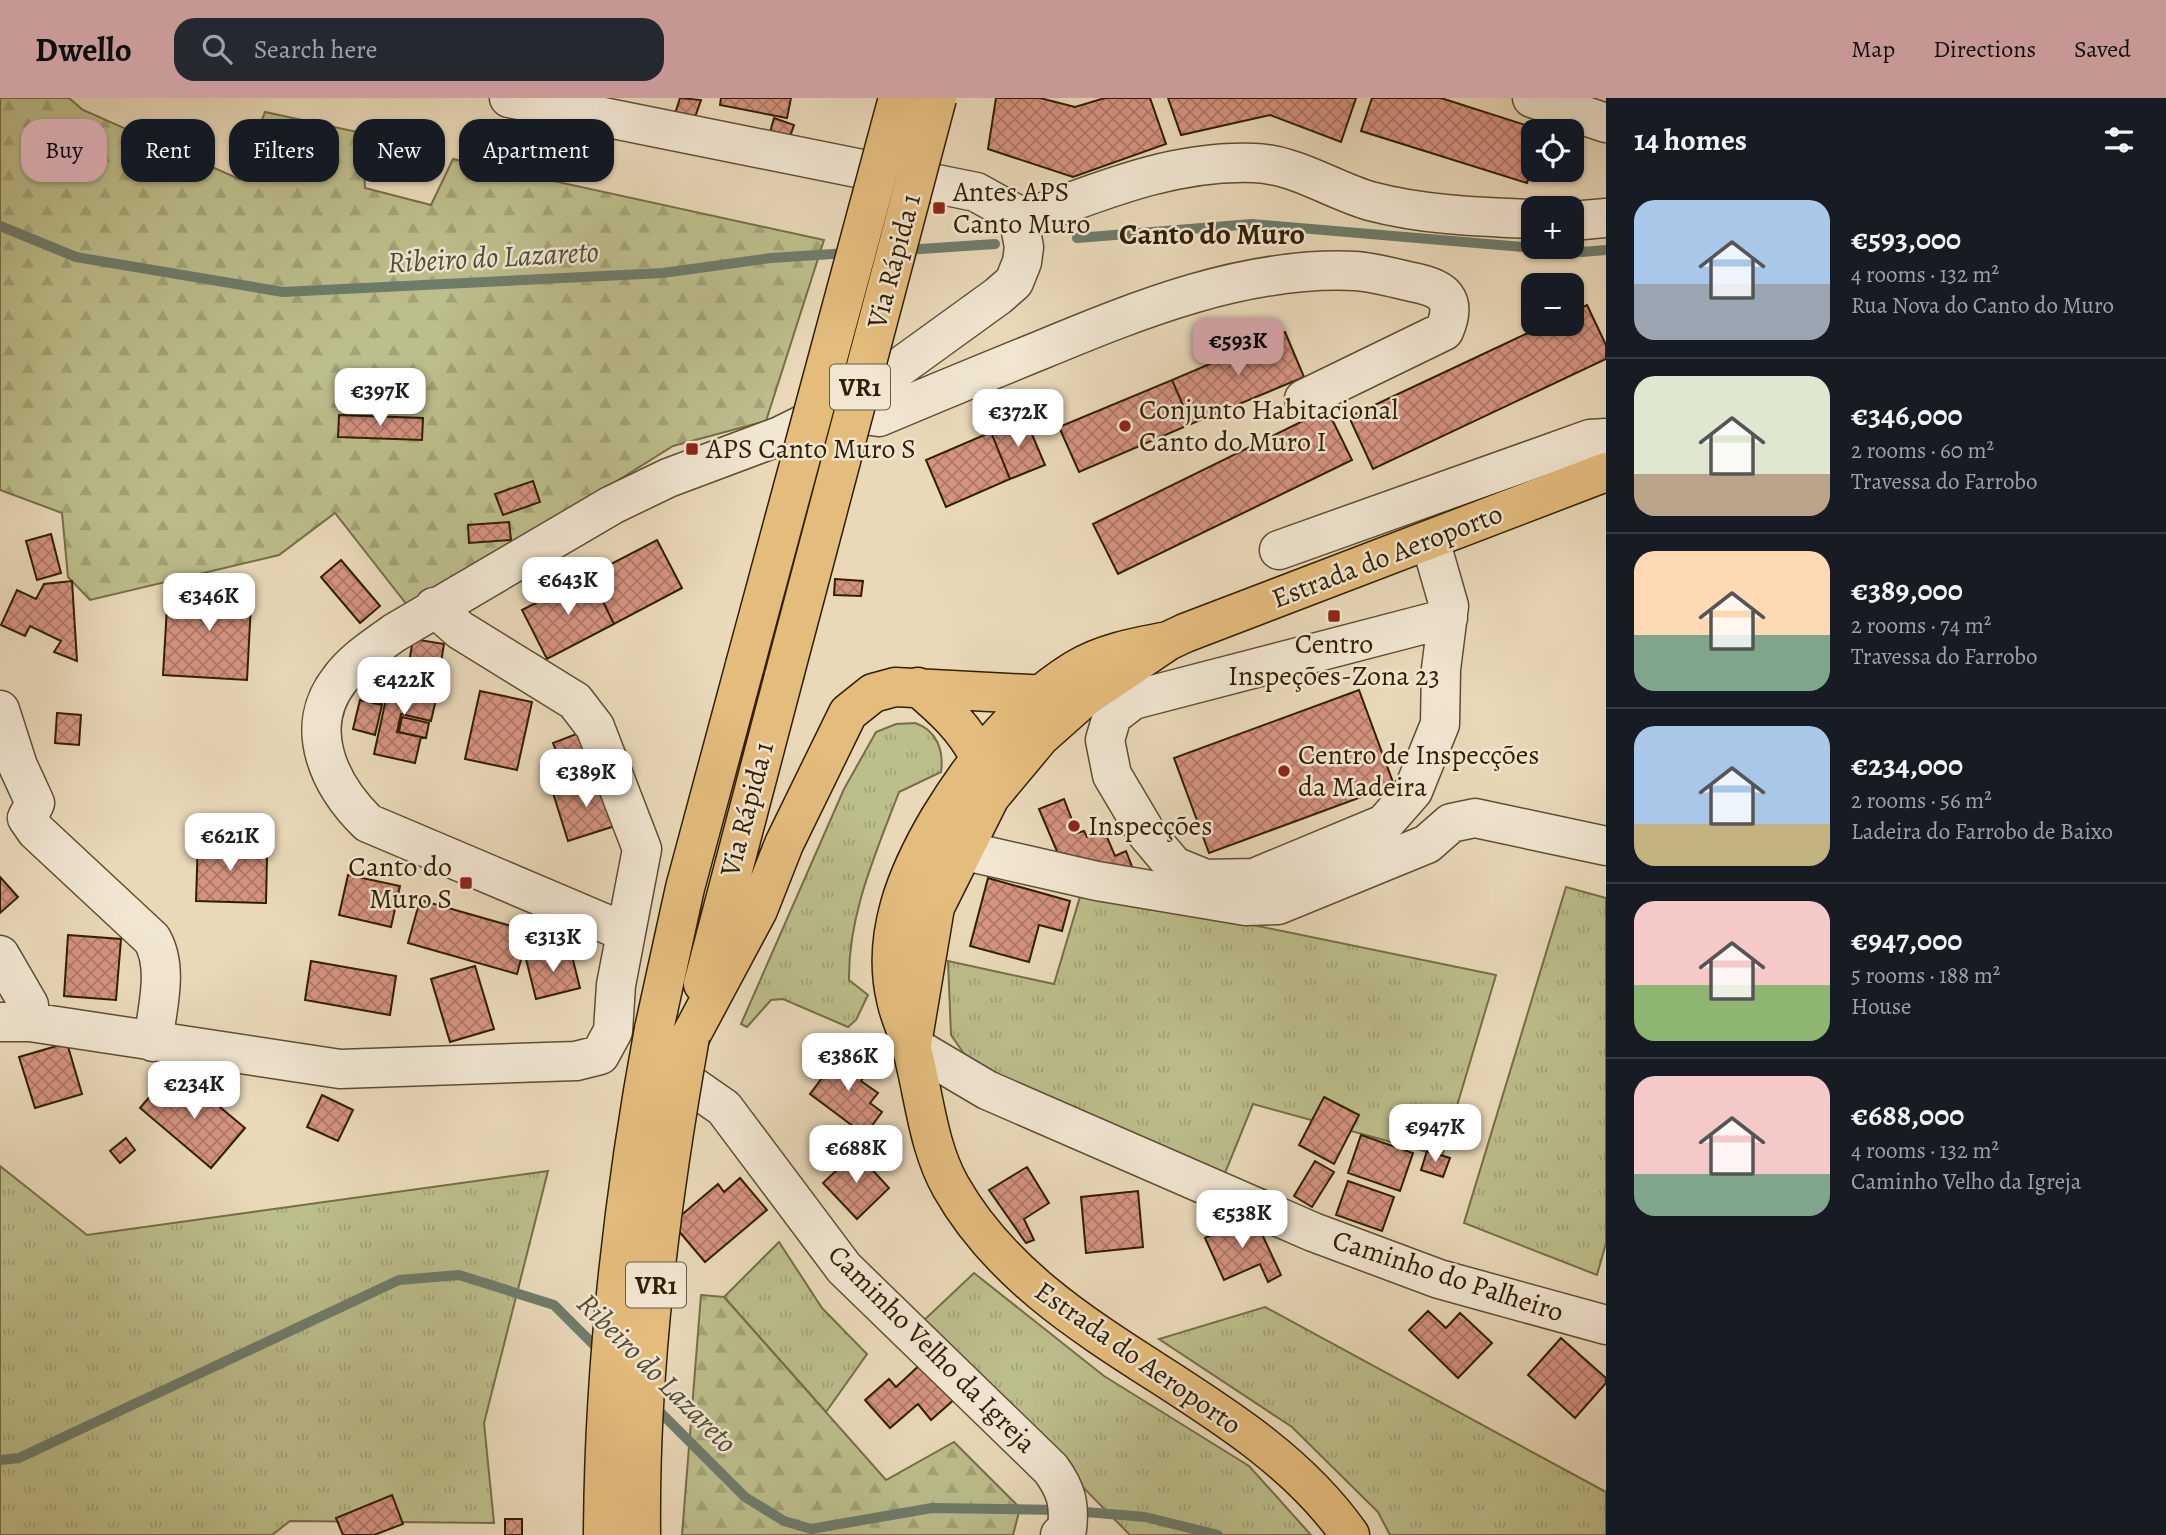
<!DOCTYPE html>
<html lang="en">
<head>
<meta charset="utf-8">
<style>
  :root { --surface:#171b24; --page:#242831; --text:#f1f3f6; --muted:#9ea1a6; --line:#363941; --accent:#c59692 }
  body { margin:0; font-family:Alegreya,serif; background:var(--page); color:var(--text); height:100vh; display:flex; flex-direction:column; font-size:26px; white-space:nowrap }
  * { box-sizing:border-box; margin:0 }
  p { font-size:23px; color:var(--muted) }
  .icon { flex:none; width:38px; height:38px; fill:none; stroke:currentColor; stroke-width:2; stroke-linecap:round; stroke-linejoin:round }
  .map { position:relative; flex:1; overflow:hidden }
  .drawer { display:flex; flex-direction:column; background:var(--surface); width:560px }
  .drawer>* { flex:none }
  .banner { position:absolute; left:21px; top:21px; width:665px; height:63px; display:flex; gap:14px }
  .buttons { position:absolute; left:1521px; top:21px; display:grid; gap:14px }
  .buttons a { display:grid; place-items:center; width:63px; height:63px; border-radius:14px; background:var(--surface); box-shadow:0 2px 5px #0004; font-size:35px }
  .price { position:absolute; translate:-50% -60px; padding:0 16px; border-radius:14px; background:#fff; color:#222; font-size:23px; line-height:46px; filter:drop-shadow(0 2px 4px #0008) }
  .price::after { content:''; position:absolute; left:50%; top:42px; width:21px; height:16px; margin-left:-10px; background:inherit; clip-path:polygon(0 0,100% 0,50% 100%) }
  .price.on { background:var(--accent); color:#111 }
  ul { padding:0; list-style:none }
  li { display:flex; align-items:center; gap:21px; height:175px; padding:0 28px }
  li+li { border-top:2px solid var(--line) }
  li span { display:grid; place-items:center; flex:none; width:196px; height:140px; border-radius:21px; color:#555 }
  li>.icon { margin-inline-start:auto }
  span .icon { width:84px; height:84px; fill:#fffc; stroke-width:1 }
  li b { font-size:30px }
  h2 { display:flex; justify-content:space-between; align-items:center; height:84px; padding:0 28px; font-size:30px }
  .tag { padding:0 24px; border-radius:21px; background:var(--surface); box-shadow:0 2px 5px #0004; font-size:24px; line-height:63px }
  .tag.on { background:var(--accent); color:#111 }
  header { display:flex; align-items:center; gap:42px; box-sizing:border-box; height:98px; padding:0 35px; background:var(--accent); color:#111 }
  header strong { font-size:33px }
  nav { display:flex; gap:38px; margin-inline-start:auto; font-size:24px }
  .search { width:490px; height:63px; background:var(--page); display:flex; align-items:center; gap:18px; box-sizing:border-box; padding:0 24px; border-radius:21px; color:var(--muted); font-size:26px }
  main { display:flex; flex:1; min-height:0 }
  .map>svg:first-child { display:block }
</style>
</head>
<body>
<header>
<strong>Dwello</strong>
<div class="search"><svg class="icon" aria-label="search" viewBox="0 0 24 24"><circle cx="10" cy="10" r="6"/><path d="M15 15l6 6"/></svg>Search here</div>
<nav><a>Map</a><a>Directions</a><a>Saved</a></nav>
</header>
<main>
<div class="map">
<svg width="1606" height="1437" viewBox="0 0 1606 1437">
  <defs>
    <pattern id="grass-tufts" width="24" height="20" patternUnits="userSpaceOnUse" patternTransform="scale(1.75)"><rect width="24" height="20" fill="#bcbe8b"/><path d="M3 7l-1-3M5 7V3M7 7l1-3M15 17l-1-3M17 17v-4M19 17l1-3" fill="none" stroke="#a2a376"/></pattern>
    <pattern id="forest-firs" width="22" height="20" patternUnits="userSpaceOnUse" patternTransform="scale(1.75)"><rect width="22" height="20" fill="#bcbe8b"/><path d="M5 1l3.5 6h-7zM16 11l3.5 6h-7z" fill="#a2a376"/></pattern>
    <pattern id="building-cross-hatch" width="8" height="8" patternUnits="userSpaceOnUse" patternTransform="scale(1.75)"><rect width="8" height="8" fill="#d59380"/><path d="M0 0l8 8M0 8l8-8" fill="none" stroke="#ad7767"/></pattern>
  </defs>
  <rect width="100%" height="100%" fill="#e9d9b9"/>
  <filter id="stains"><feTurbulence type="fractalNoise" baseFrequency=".00286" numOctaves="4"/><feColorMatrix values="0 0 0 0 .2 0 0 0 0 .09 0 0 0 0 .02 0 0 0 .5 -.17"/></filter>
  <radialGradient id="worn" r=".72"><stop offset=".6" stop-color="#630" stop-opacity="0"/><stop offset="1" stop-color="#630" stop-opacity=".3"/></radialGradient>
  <path fill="url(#grass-tufts)" stroke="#766e46" stroke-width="2" d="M915,625C937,632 944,653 941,674L899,694C876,755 848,816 849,882L868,897L856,922L848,929L783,901L771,902L747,929L741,926L844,691L876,634L896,626Z
    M1566,789L1606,800V1145L1597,1177L1464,1125Z
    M1082,792L1496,877L1442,1058L1253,1006L1223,1080L976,973L951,937L948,863L1054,886Z
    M0,1068L87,1137L548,1073L484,1325L494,1425L290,1423L272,1437H0Z
    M779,1144L822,1210L867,1256L826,1314L724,1199Z
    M974,1175L1104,1278L1249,1368L1311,1437H1130L921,1225Z
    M1265,1209L1606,1394V1437H1390L1378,1414L1292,1329L1159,1241Z"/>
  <path fill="url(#forest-firs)" stroke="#766e46" stroke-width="2" d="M0,0H69L83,12L239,81L265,14L362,35L365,90L431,107L453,61L824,142L766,323L673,348L411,512L335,415L279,457L90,502L68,479L62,415L0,392Z
    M701,1197L724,1199L886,1382L954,1344L1020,1410L1013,1437H682Z"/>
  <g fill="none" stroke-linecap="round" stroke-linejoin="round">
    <path stroke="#6e7c6b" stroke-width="10" d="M0,128L76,159L283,194L663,175L771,160L848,155
      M1077,140L1252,126L1582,154L1606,152
      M905,152L995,146
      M653,1307L745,1399L784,1423L811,1431L932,1410L1059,1412
      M0,1362L19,1360L399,1182L459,1177L554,1207L601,1254
      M1074,1413L1145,1419L1218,1437"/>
  </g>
  <path fill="url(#building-cross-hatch)" stroke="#311f02" stroke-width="2" d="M680,0L701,2L694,22L675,16Z
    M721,0H791L787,20L720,7Z
    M996,0H1040L1075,9L1105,0H1150L1166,46L1073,79L988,51Z
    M1168,0H1356L1341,44L1270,17L1181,37Z
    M1372,0H1441L1544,33H1533V67L1527,85L1361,33Z
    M774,20L794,27L787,47L768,41Z
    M382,41L426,53L420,79L375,68Z
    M1587,207L1606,247V261L1373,371L1349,319L1547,226H1572V214Z
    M1285,234L1304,279L1191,326L1172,282Z
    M1172,282L1191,326L1079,374L1059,329Z
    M1327,311L1352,362L1118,476L1093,426Z
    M339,317L423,320L422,342L338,339Z
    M1025,320L1045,367L1010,381L991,334Z
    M991,334L1010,381L946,409L926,362Z
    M533,383L540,404L503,417L495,396Z
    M509,424L511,442L469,445L468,427Z
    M51,436L61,475L37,482L26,443Z
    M657,442L682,490L614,526L590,477Z
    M341,462L380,508L360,525L321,479Z
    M590,477L614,526L547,561L522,512Z
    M835,481L863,483L861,498L834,497Z
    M72,483L77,563L54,554L61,543L30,528L25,538L1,527L17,492L36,501L44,486Z
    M214,484L252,487L247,582L163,577L168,492L213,495Z
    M413,541L444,546L438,583L407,577Z
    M391,578L439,588L431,623L401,616L397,634L421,639L415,665L374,656Z
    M364,588L386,595L382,605L361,599Z
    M1359,592L1394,687L1209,755L1174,660Z
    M480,593L532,604L517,672L465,661Z
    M360,602L382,607L375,637L353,631Z
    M57,615L81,617L79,647L55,645Z
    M402,619L429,625L426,640L399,634Z
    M584,633L596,667L566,678L553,645Z
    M603,679L618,727L568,743L553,695Z
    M1064,701L1077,735L1084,733L1087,739L1104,732L1115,758L1126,753L1136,779L1062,765L1039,711Z
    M198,742L250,744L249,758L267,759L266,805L196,803Z
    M348,777L400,788L391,829L339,817Z
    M0,779L18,799L0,815Z
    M988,780L1070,803L1062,833L1039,827L1029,864L970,848Z
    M420,802L529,833L517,876L408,845Z
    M68,837L121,841L116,902L64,898Z
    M570,850L580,890L536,901L526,861Z
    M311,863L396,878L390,917L305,902Z
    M475,868L494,931L450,944L431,881Z
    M67,945L82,996L35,1010L19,959Z
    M843,952L869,972L861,983L878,995L870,1005L882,1014L865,1037L810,996Z
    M165,981L181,995L190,984L245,1030L211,1070L140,1010Z
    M322,997L353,1012L338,1043L307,1029Z
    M1324,999L1359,1017L1334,1066L1299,1047Z
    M1361,1037L1413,1055L1400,1093L1348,1075Z
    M126,1040L135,1052L120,1065L110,1053Z
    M1427,1053L1450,1060L1443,1079L1421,1072Z
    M856,1054L889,1090L857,1121L823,1085Z
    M1315,1063L1334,1074L1312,1109L1294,1098Z
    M1027,1069L1049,1105L1024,1121L1034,1142L1026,1145L989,1092Z
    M740,1080L767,1112L705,1164L672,1125L718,1086L724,1094Z
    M1348,1083L1394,1099L1382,1133L1336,1117Z
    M1138,1093L1143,1149L1086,1155L1081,1099Z
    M1253,1117L1281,1177L1268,1184L1260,1166L1224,1182L1205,1140Z
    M1428,1213L1446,1230L1460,1215L1492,1245L1458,1280L1409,1232Z
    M1561,1240L1606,1280V1285L1575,1320L1528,1277Z
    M923,1264L955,1301L931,1322L918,1306L890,1330L865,1302L889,1281L896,1289Z
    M392,1397L403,1426L374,1437H343L336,1420Z
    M505,1421H522V1437H505Z"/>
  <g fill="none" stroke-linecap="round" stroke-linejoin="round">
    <g stroke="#5f4e30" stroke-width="41">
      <path id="minor" d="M509,0L976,94L1014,115L1019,123L1024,149L1022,164L1014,184L998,198L857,300L780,338L668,380L612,407L394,535C375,549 354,562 340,581C301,630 330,688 368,725L625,834
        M1532,0L1606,25
        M1019,123C1096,95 1170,62 1254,65C1295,66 1332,92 1370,103C1422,117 1479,119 1533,121
        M1572,123L1606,120
        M857,300L864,317L879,319C933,296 987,274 1041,252C1140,211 1246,168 1355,173C1373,174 1394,180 1412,184C1444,190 1458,201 1444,233L1304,301
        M1430,442L1449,508L1441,571L1440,626L1413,693L1384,726L1254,780L1206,781L1174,768L1147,736L1112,677L1105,642L1112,618L1133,602L1448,520
        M1279,452L1590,341L1606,340
        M0,612L18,668L35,705L27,720L36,733L152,841C169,870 157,911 153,944
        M961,752L1097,783L1246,808L1278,807L1427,746L1451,725L1475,720L1606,748
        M0,857L29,907L30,924
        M0,924H30L340,971L576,963L600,957L613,933L616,887L642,751L595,629L575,603L460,532L434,509
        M911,947L987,992L1313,1134L1439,1181L1606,1227
        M658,964L724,1010L844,1170L1051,1371C1066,1392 1070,1405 1067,1431L1060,1437"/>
    </g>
    <g stroke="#311f02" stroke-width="41">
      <path id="major" d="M1168,543C1136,549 1103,555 1075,572C1018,607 973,665 939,721C907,775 881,837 896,901C899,917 907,932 911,948C924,994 927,1047 951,1089C1042,1249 1246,1289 1350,1437
        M912,946L935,809L990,699L1040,639L1085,599L1168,543L1185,535L1606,374"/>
    </g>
    <g stroke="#311f02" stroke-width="41">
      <path id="highway" d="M918,589C944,611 965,630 981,662
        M703,886L784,578
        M654,931L685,790L745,567
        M690,939L758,812L784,746L848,615L873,595L895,589L1085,599"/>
    </g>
    <use href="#minor" stroke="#f1e6d2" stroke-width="38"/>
    <use href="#major" stroke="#e4bc7c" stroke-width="38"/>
    <use href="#highway" stroke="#e4bc7c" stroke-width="38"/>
    <g stroke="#311f02" stroke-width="41" stroke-linecap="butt">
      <path id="highway-bridge" d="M745,567L898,0
        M784,578L937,0
        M603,1437C604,1267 623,1098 654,931
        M641,1437C639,1271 661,1102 690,939"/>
    </g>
    <use href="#highway-bridge" stroke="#e4bc7c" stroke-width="38"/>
  </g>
  <g fill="#8f2418" stroke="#f1e6d2" stroke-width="2.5">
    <rect x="932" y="103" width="14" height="14" rx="3.5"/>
    <circle cx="1125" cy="328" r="7"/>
    <rect x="685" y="344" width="14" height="14" rx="3.5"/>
    <rect x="1327" y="511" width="14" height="14" rx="3.5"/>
    <circle cx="1284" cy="673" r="7"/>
    <circle cx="1074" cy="728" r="7"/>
    <rect x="459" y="778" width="14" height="14" rx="3.5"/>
  </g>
  <g text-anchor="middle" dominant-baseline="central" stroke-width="5" stroke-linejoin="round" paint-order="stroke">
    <g fill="#f1e6d2" stroke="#6b5b40" stroke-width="2">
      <rect x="830" y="266.5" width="60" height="45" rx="5"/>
      <rect x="626" y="1164.5" width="60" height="45" rx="5"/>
    </g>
    <g font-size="26" font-weight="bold" fill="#311f02">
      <text x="860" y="289">VR1</text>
      <text x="656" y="1187">VR1</text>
    </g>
    <g font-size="28" fill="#311f02" stroke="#f1e6d2" text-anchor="start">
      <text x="953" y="94">Antes APS<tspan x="953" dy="32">Canto Muro</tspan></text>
      <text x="1139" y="312">Conjunto Habitacional<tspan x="1139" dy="32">Canto do Muro I</tspan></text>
      <text x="706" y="351">APS Canto Muro S</text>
      <text x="1334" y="546" text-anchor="middle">Centro<tspan x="1334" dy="32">Inspeções-Zona 23</tspan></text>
      <text x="1298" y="657">Centro de Inspecções<tspan x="1298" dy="32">da Madeira</tspan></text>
      <text x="1088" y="728">Inspecções</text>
      <text x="452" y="769" text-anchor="end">Canto do<tspan x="452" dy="32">Muro S</tspan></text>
    </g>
    <g font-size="28" fill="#311f02" stroke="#f1e6d2">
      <text transform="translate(894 163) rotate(-75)">Via Rápida 1</text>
      <text transform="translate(1387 458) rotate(-21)">Estrada do Aeroporto</text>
      <text transform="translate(747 711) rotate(-75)">Via Rápida 1</text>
      <text transform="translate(1448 1178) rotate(18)">Caminho do Palheiro</text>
      <text transform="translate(932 1251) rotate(45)">Caminho Velho da Igreja</text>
      <text transform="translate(1138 1260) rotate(35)">Estrada do Aeroporto</text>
    </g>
    <g font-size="30" font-weight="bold" fill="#311f02" stroke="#f1e6d2">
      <text x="1212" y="136">Canto do Muro</text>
    </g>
    <g font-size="30" font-style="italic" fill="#504e37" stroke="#f1e6d2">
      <text transform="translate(493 159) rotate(-3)">Ribeiro do Lazareto</text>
      <text transform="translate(657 1275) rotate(45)">Ribeiro do Lazareto</text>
    </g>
  </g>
  <rect width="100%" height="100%" filter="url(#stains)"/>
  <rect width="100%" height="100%" fill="url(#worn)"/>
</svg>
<div class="buttons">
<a><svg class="icon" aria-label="locate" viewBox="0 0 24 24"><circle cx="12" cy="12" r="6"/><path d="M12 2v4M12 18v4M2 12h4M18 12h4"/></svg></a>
<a>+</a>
<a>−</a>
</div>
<b class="price on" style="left:1238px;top:280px">€593K</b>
<b class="price" style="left:380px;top:330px">€397K</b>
<b class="price" style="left:1018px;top:351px">€372K</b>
<b class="price" style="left:568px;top:519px">€643K</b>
<b class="price" style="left:209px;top:535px">€346K</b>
<b class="price" style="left:404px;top:619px">€422K</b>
<b class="price" style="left:586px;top:711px">€389K</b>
<b class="price" style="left:230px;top:775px">€621K</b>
<b class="price" style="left:553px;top:876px">€313K</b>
<b class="price" style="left:848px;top:995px">€386K</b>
<b class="price" style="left:194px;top:1023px">€234K</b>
<b class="price" style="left:1435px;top:1066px">€947K</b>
<b class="price" style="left:856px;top:1087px">€688K</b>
<b class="price" style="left:1242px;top:1152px">€538K</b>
<div class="banner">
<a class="tag on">Buy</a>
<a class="tag">Rent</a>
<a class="tag">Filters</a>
<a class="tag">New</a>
<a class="tag">Apartment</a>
</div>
</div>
<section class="drawer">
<h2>14 homes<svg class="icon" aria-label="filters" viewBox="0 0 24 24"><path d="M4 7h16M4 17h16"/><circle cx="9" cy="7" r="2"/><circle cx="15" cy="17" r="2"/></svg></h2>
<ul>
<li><span style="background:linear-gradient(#a9c7e8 60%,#9aa5b1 0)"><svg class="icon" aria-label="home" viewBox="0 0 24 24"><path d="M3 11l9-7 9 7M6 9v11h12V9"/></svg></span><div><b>€593,000</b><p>4 rooms · 132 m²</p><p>Rua Nova do Canto do Muro</p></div></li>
<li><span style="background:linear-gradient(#dfe7d0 70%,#b9a48a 0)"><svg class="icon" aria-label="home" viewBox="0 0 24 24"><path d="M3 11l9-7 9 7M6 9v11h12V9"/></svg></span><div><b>€346,000</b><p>2 rooms · 60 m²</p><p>Travessa do Farrobo</p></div></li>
<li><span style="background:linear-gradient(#ffd9b3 60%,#7fa58c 0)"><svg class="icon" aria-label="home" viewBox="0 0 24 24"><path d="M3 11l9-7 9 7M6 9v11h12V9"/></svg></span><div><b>€389,000</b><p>2 rooms · 74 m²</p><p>Travessa do Farrobo</p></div></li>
<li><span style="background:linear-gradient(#a9c7e8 70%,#c2b280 0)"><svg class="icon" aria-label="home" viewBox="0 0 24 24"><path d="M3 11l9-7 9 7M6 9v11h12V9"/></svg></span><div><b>€234,000</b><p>2 rooms · 56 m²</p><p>Ladeira do Farrobo de Baixo</p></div></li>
<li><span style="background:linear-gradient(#f6c9c9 60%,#8fb573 0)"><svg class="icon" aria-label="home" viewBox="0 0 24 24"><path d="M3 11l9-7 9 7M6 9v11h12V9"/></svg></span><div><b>€947,000</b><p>5 rooms · 188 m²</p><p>House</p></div></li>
<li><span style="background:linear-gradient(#f6c9c9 70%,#7fa58c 0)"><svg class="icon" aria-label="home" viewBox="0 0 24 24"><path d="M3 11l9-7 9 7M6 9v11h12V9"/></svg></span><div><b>€688,000</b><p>4 rooms · 132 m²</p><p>Caminho Velho da Igreja</p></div></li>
</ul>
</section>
</main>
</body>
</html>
